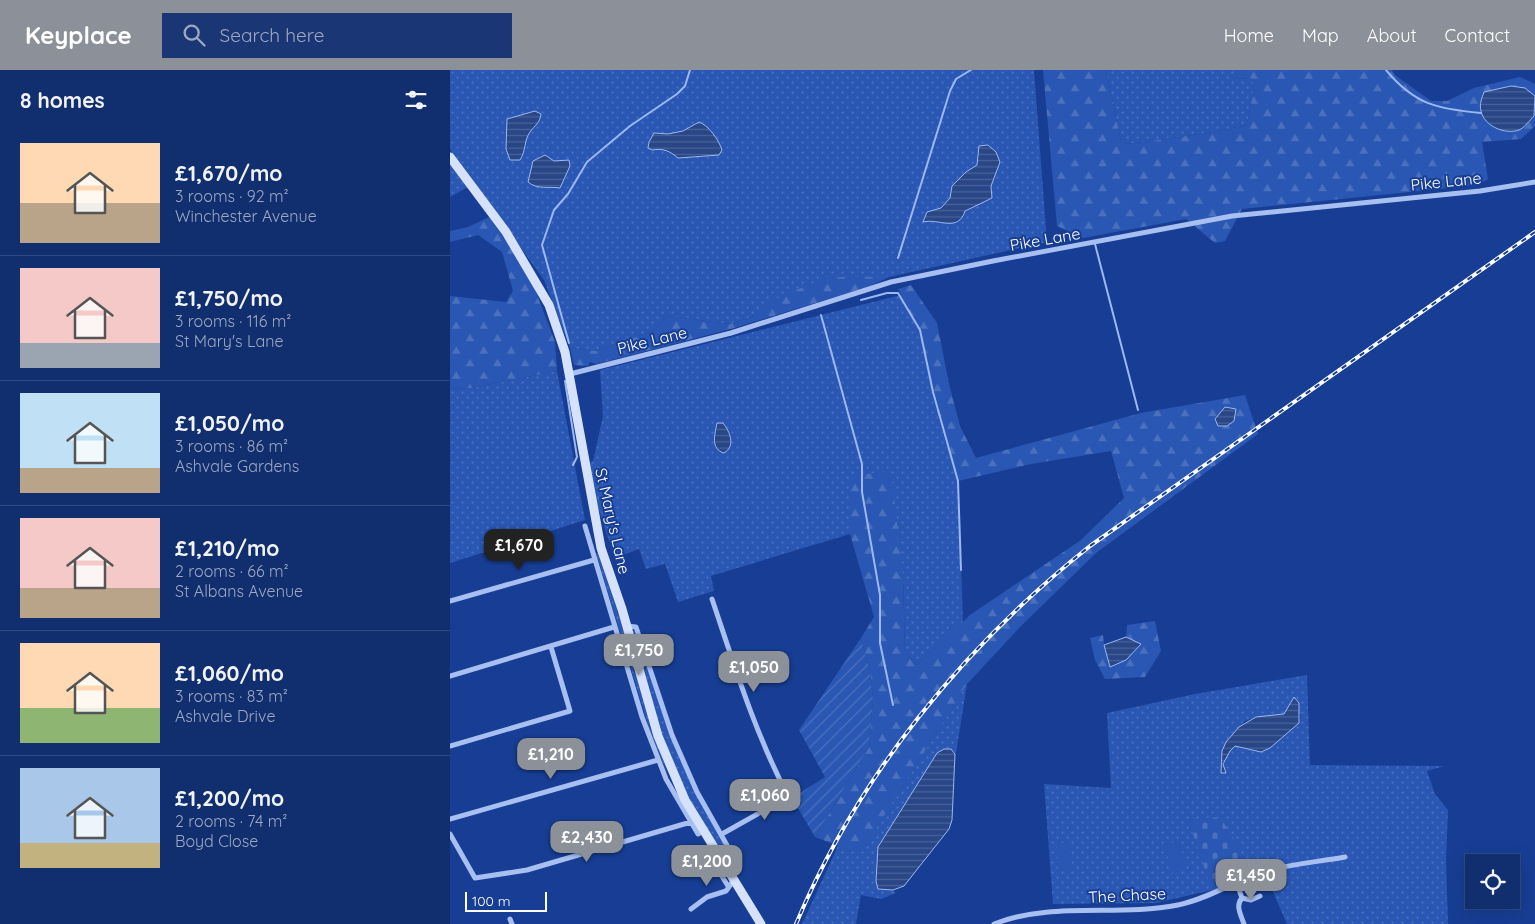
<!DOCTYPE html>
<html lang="en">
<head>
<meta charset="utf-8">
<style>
  :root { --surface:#112e6f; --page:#1a3674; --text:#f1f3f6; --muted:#9ca8c3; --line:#304a82; --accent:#8c9099 }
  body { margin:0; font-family:Quicksand,sans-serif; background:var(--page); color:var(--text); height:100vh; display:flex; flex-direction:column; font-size:19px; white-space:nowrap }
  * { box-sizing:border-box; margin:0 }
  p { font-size:16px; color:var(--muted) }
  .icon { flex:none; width:28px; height:28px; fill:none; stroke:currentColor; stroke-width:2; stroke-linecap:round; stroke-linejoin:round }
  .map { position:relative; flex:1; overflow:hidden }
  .drawer { display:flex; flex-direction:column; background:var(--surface); width:450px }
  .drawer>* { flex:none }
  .buttons { position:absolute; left:1015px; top:784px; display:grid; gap:10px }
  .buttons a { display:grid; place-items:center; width:55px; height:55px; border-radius:0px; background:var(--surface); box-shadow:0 5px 20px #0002,0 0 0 1px var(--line); font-size:25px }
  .scale { position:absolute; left:15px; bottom:12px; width:82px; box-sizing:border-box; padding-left:5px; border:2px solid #fff; border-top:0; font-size:14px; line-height:18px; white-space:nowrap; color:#fff; -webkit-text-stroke:4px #173e94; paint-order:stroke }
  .price { position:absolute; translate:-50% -42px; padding:0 11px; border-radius:10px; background:var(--accent); color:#fff; font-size:16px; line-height:32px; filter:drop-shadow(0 1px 2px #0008) }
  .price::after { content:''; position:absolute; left:50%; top:30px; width:15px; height:11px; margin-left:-8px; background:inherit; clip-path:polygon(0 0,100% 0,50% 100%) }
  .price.selected { background:#222; color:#fff }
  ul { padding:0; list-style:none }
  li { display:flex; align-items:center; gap:15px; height:125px; padding:0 20px }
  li+li { border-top:1px solid var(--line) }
  li span { display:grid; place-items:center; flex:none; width:140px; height:100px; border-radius:0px; color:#555 }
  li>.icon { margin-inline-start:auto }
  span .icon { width:60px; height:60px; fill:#fffc; stroke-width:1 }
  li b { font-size:21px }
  h2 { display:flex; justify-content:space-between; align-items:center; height:60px; padding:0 20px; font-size:21px }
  header { display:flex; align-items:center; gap:30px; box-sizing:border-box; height:70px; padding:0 25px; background:var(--accent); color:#fff }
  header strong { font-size:24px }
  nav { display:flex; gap:28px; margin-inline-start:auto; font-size:18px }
  .search { width:350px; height:45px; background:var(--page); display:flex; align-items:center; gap:12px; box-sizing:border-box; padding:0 18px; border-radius:0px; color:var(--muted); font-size:19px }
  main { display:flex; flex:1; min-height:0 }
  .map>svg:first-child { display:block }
</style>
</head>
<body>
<header>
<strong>Keyplace</strong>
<div class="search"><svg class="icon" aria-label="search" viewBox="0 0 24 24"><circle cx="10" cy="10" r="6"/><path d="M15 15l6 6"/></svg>Search here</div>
<nav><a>Home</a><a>Map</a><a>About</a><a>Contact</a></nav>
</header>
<main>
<section class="drawer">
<h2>8 homes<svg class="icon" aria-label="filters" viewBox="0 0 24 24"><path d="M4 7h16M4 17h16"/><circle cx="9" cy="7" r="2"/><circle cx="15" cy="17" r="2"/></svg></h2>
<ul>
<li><span style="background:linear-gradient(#ffd9b3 60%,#b9a48a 0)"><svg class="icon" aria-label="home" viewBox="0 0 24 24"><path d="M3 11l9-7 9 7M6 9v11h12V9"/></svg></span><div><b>£1,670/mo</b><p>3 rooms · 92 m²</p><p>Winchester Avenue</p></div></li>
<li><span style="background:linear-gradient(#f6c9c9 75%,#9aa5b1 0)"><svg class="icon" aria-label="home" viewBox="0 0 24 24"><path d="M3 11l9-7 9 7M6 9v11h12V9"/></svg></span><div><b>£1,750/mo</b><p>3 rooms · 116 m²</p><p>St Mary's Lane</p></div></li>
<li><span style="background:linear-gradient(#bfe0f5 75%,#b9a48a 0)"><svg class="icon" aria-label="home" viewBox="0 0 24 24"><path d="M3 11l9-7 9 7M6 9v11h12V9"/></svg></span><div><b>£1,050/mo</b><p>3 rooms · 86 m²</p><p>Ashvale Gardens</p></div></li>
<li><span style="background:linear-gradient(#f6c9c9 70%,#b9a48a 0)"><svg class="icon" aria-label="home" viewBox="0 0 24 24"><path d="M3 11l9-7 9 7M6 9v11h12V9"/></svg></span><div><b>£1,210/mo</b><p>2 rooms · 66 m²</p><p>St Albans Avenue</p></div></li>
<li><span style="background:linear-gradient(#ffd9b3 65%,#8fb573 0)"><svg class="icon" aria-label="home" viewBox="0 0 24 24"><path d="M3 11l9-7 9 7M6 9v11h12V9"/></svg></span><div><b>£1,060/mo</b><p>3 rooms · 83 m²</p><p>Ashvale Drive</p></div></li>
<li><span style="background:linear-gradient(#a9c7e8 75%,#c2b280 0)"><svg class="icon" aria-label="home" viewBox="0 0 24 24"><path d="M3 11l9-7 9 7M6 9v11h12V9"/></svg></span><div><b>£1,200/mo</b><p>2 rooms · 74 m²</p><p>Boyd Close</p></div></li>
</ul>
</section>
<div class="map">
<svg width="1085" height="854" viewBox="0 0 1085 854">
  <defs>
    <pattern id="grass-dots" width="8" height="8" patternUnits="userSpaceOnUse" patternTransform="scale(1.25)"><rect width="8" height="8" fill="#2a57b3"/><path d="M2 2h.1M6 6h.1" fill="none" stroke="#4a70be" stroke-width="1.8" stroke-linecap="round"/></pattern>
    <pattern id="forest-firs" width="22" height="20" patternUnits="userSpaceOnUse" patternTransform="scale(1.25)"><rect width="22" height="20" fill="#2a57b3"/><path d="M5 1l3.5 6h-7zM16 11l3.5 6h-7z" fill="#4a70be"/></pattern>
    <pattern id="cemetery-stones" width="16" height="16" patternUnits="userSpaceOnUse" patternTransform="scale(1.25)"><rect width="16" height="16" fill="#2a57b3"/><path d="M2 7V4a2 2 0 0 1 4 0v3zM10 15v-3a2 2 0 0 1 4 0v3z" fill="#4a70be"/></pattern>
    <pattern id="garden-furrows" width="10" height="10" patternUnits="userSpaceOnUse" patternTransform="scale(1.25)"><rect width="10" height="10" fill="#2a57b3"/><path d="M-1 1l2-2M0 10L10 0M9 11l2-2" fill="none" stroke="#4a70be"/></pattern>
    <pattern id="water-rules" width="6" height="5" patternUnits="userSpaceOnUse" patternTransform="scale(1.25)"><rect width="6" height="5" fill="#294686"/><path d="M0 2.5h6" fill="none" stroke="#496298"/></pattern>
  </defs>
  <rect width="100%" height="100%" fill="#173e94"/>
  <path fill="url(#grass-dots)" fill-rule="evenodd" d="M0,0H584L597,172L439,207H378L305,246L280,254L217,246L203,261L145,281L120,278L94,210L0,79Z
    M656,0H786V9L802,8L804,16L797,55L758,63L679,74L671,71Z
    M0,95L18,117L0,127Z
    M451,225L471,265L489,350L508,411L513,552L467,595L455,583L453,505L400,406V464L261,506L264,521L228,532L215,494L196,499L189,479L173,485L163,483L142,419L137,395L143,391L153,346L150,300Z
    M107,301L135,450L0,493V319L21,318Z
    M146,483H148L174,556L203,659L219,707L200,662Z
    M182,561H186L220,667L284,790V794L281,797L241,735L210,663Z
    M857,605L860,695L994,696L977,701L985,724L998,740L996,791L998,854H837L813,799L771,818L706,833L603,834L594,714L661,718L657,643L745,624ZM841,630L851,646L849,653L820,678L811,682L785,676L780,681L773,694L775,699L771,703L776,672L782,664L795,651L806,647L834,644L840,636Z
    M517,614L506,683C499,678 494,678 487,683L428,777L426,811L428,819L443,820L446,823L431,829L411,825L406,854H352L388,776L410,783Z"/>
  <path fill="url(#forest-firs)" d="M593,0H656L671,71L679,74L758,63L797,55L804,16L801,8L786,9V0H942L945,5L981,31H997L1024,18L1070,7L1085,14V26L1075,18L1084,46L1085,43V56L1071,69L1032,72L1038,109L1028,115L792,139L775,171L765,173L736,149L633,168L607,156Z
    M39,147L78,201L105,272L107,301L21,318L0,319V226L56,232L63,221L52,182L28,165L0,172V161L18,157Z
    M378,207H439L420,216L281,259L146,294L140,292L138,296L124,295L120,278L145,281L203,261L217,246L280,254L305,246L310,235Z
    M461,215L487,253L499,314L510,356L526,388L691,343L795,325L808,364L646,483L570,557L517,614L410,784L365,767L419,677L423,629L420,601L411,568L424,547L400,464V406L441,401L453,505L455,583L467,595L520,545L631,470L674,428L661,381L581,394L508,411L489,350L471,265L448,219Z
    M705,551L711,581L695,607L655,609L645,590L640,568L653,565L654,575L661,597L690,574L676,567L677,555Z"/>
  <path fill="url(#cemetery-stones)" d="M770,747L789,777L796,805L761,818L738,749Z"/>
  <path fill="url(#garden-furrows)" d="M411,568L420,601L423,629L419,677L365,767L342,728L375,707L349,660Z"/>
  <path fill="#2a57b3" d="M730,771L736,800L721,803L715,774Z
    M621,772L622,800L608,801L607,773Z"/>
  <path fill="url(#water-rules)" stroke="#9ab8f3" d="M1061,16L1075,18L1085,26L1084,46C1080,50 1074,58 1069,60C1055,65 1034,56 1031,41C1029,34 1032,28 1034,22Z
    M85,41L91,44C90,53 85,55 80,62C74,70 76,81 70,90H60L56,79L57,49Z
    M249,52C258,55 269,70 272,80L269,85L228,88C220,81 213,78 202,80L198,78L199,72L204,63L218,64L233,61Z
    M538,75L546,82L550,92L541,116L542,128L515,141C508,163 489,148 473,152L477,142L491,138L500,128L502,116L516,102L527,95L529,76Z
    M95,85L104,91L119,90L120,96L110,118C100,116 87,120 78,112L83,91Z
    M775,337L786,339L784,351L777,356H768L765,349Z
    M267,353H273C280,362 286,376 274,383C260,379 265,364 267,353Z
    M676,567L691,574L676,590L660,597L654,575Z
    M844,627L849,633V653L820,678L811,682L785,676L780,681L773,694L776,703H771L772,681L776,672L789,657L806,647L834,644Z
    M494,679H501L505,684L502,750L499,759L454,816L443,820L428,819L426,811L428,777L487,683Z"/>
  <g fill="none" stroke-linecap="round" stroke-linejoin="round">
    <path stroke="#9ab8f3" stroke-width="2" d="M936,0C965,35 988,39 1031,43
      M645,174L688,340
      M448,188L500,21L506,9L521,0
      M411,230L437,223H448L470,260L483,322L508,411L511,500
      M371,245L412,394V422L430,525V573L443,635
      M119,273L92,175L104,140L118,124L137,92L180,56L227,24L235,16L240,0
      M115,311L127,387L123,395"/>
    <path stroke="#a7bff1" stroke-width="5" d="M120,304L281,263L441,212L543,191L782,146L1030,121L1085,112
      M135,456L192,647L216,709L248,764L253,761
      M262,529C284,594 304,660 336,722V728L272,764
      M0,531L144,490
      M177,556L186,557L222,665L247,722L287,793L286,797L279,802
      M0,606L164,557
      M0,676L120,641L101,577
      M0,749L208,690
      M0,764L25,808L77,800L241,752
      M268,800L278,816
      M787,814L792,828C785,836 791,845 794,854
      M792,828L801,830L810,826
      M241,839L257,827L276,821L284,810
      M60,849L62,854
      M544,854C602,831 668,847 728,835C758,829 784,811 813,802C839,794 868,792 895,787"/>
    <path stroke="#d6e1fb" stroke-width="9" d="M0,87L56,162L99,235L115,282L151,478L172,539L208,666L235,730L311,854"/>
    <g stroke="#fff" stroke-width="4">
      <path id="rail" d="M346,854C409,704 514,576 640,476L1085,162"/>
    </g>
    <use href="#rail" stroke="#173e94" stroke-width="2" stroke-dasharray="5.5" stroke-linecap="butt"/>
  </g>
  <g text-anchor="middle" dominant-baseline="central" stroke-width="4" stroke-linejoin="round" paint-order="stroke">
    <g font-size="16" fill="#fff" stroke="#173e94">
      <text transform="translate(996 111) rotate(-6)">Pike Lane</text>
      <text transform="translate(595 169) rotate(-10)">Pike Lane</text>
      <text transform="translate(202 270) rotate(-14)">Pike Lane</text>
      <text transform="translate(163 451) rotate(77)">St Mary's Lane</text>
      <text transform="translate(677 825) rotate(-3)">The Chase</text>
    </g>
  </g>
</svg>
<div class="buttons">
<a><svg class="icon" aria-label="locate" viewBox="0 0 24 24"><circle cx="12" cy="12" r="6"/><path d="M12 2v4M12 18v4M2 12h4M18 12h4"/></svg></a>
</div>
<div class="scale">100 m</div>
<b class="price selected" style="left:69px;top:501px">£1,670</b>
<b class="price" style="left:189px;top:606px">£1,750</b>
<b class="price" style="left:304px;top:623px">£1,050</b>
<b class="price" style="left:101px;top:710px">£1,210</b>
<b class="price" style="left:315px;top:751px">£1,060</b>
<b class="price" style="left:137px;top:793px">£2,430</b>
<b class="price" style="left:257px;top:817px">£1,200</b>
<b class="price" style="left:801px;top:831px">£1,450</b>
</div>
</main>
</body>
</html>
